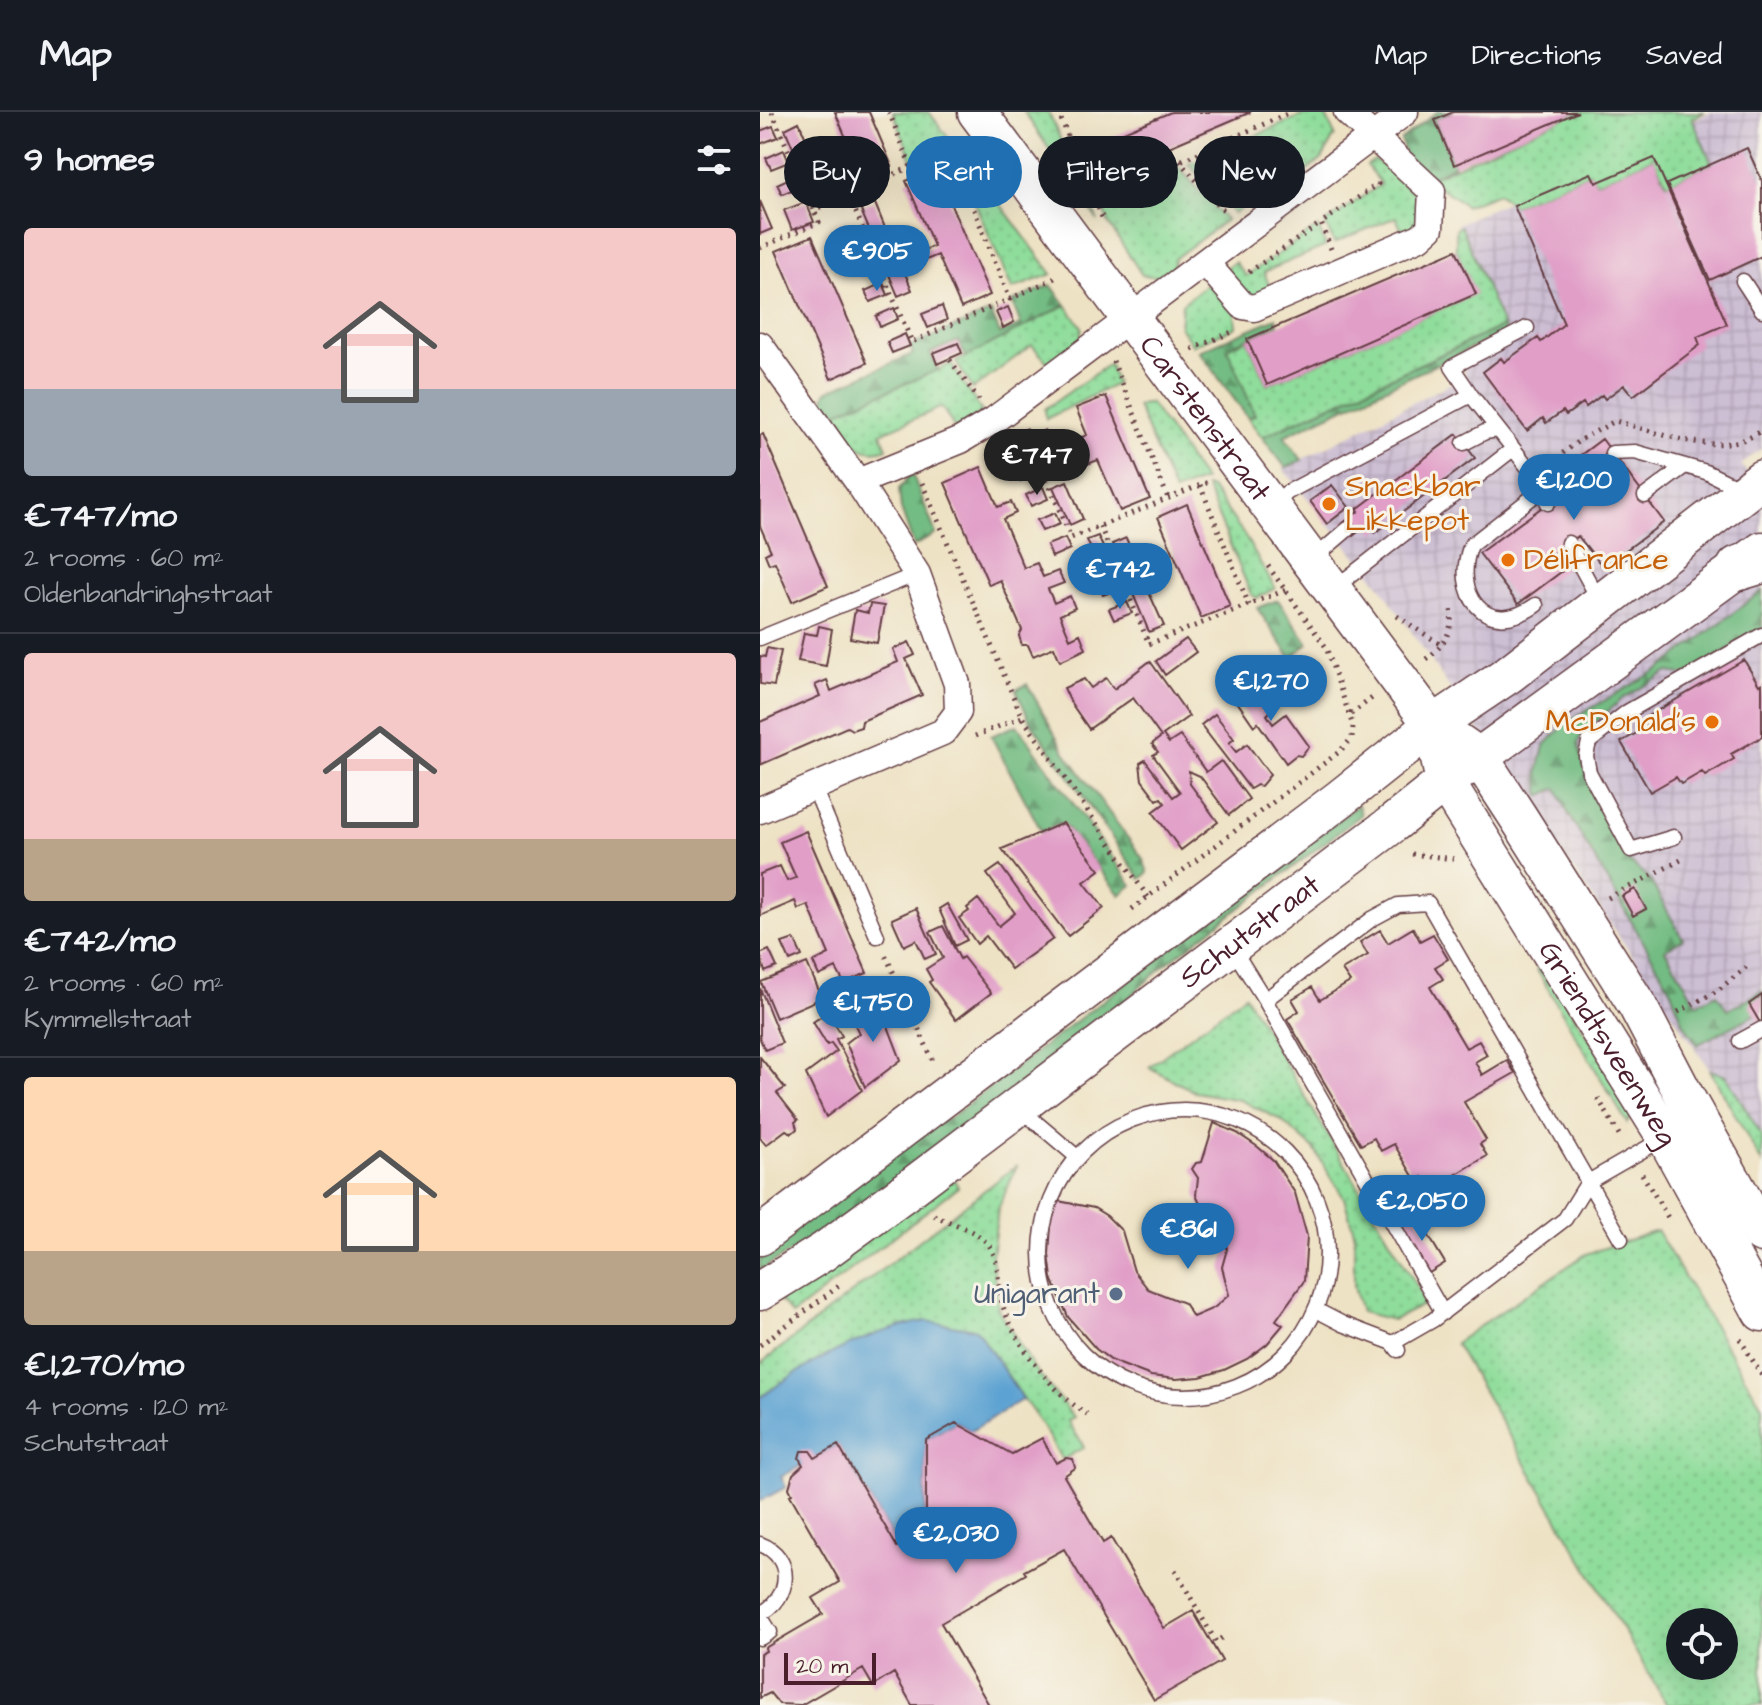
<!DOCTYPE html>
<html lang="en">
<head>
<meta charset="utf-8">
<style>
  :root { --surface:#171b24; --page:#242831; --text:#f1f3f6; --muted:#9ea1a6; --line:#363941; --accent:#1f6fb2 }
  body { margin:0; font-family:"Architects Daughter",sans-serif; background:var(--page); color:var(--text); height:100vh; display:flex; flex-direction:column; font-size:30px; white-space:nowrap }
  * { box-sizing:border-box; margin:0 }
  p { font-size:26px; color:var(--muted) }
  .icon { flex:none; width:44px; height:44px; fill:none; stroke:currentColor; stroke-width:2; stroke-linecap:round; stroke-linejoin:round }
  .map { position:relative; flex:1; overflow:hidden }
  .side { display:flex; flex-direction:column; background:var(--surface); width:760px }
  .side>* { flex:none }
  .guide { position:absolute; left:24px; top:24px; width:760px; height:72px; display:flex; gap:16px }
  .fabs { position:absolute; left:906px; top:1496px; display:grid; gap:16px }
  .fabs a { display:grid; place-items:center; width:72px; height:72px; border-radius:50%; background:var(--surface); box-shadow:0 8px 32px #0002; font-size:40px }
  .scale { position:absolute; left:24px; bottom:20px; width:92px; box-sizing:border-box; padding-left:8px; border:4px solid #4a1f2b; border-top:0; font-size:22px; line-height:28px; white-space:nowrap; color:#4a1f2b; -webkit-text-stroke:6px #f7f3e8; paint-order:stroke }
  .price { position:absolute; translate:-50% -68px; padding:0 18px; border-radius:28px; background:var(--accent); color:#fff; font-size:26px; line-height:52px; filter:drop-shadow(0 2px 4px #0008) }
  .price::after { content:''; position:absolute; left:50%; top:48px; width:24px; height:18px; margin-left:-12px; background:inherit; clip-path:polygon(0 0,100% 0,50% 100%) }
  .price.on { background:#222; color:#fff }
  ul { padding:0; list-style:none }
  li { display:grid; align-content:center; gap:16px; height:424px; padding:0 24px }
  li+li { border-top:2px solid var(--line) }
  li span { display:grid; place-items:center; height:248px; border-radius:8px; color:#555 }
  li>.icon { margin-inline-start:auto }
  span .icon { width:144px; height:144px; fill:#fffc; stroke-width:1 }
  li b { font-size:34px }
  h2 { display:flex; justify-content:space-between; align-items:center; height:96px; padding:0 24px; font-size:34px }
  .pill { padding:0 28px; border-radius:36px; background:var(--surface); box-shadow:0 8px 32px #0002; font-size:28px; line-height:72px }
  .pill.on { background:var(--accent); color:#fff }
  header { display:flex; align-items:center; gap:48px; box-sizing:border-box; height:112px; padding:0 40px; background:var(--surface); border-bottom:2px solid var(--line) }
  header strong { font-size:38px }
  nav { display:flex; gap:44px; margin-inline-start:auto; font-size:28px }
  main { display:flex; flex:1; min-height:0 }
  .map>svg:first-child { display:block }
</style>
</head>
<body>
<header>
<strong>Map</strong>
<nav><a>Map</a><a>Directions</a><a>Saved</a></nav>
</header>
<main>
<section class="side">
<h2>9 homes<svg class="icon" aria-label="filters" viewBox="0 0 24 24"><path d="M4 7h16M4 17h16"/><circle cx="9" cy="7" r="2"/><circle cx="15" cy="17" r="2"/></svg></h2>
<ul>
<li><span style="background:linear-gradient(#f6c9c9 65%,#9aa5b1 0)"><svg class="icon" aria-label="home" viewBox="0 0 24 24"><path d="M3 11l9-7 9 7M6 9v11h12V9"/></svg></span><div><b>€747/mo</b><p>2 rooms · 60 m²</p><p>Oldenbandringhstraat</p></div></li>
<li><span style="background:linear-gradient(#f6c9c9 75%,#b9a48a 0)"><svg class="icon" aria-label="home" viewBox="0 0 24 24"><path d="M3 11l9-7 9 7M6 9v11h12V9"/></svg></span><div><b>€742/mo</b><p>2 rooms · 60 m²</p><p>Kymmellstraat</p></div></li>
<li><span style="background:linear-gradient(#ffd9b3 70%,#b9a48a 0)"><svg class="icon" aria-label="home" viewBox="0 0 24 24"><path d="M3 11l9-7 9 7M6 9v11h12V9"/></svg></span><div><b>€1,270/mo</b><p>4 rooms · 120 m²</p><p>Schutstraat</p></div></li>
</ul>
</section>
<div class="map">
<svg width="1002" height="1593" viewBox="0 0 1002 1593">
  <defs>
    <pattern id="industrial-grid" width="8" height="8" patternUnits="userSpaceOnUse" patternTransform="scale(2)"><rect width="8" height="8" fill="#ccbed3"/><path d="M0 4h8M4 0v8" fill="none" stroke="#b1a3b5"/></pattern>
    <pattern id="grass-dots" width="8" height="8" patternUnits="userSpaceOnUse" patternTransform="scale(2)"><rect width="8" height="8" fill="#8fdd9b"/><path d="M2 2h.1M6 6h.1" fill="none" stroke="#7dbd86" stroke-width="1.8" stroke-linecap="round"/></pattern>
    <pattern id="forest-firs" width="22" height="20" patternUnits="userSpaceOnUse" patternTransform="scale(2)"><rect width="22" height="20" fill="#73bc83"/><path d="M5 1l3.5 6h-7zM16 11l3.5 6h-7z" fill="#60986b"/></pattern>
  </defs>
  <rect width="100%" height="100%" fill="#f7f3e8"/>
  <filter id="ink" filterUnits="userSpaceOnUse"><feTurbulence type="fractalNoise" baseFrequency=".0125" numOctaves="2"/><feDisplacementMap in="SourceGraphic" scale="16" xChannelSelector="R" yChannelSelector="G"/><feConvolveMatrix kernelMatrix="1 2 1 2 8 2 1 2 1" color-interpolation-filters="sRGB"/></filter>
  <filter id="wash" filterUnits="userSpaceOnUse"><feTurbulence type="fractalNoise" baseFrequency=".006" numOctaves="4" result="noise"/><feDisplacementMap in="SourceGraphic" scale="32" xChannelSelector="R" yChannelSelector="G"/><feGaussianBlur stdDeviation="1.8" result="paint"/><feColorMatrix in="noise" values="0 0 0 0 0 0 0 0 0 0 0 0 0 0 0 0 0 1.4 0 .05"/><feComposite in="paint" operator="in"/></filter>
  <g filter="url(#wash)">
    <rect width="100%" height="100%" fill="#eee2c4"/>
    <path fill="url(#industrial-grid)" d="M951,0H1002V336L981,353L1002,378V1024L966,964L950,958L619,472L523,357L705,264L704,251L751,233L697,112Z"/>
    <path fill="url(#grass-dots)" stroke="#6c7e63" stroke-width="2" fill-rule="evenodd" d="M133,0H169L193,32L152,48Z
      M264,0H288L338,109Z
      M551,0H564L575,23L562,47L544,61L532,58L474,102L429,52Z
      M816,0H945L932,6L952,52L907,72L893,46L836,71L830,61L754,94L738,81L705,94C695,83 680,77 668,67Z
      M201,39L292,162L252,177L194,42Z
      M615,48L660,86L662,116L644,124L636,105L574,131L565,111L621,72L607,53Z
      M419,56L466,108L414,147L413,158L401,165L382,163L349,112L340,90Z
      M701,114L743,214L502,325L488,306L494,303L466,236L487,227L507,273L715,182L696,138V117Z
      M558,115L566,134L504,160L512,181L492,187L473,175L467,155L475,150L486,164Z
      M446,173L459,175L478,197L475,204L476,215L433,233L420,215L422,192Z
      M306,193L322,215L320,228L289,252L272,233L213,277L196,250Z
      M191,252L222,300L195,317L182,295L121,321L127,336C98,347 87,323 73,302Z
      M349,252L356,272L286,307L285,297Z
      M390,291L444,368L414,380L377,294Z
      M446,375L451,376L483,421L515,476L497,486L491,482Z
      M774,842L876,998L867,1011L777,858Z
      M485,883L667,1191L633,1208L601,1200L594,1174V1120L584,1086L554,1037L521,1008L480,988L435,980L389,955Z
      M950,958L966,964L1002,1024V1051Z
      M257,1053L238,1097L232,1144L238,1197L274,1256L314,1305L308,1309L324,1335L302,1348L283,1315L216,1217L9,1279L0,1286V1252Z
      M194,1067L198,1075L32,1203L14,1182Z
      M897,1119L1002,1294V1593H907L695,1231L826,1142ZM920,1510H964V1554H920Z"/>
    <path fill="url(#forest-firs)" stroke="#5e6e57" stroke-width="2" d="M677,0H693L675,8L694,53L668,67L645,43L641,28Z
      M291,173L306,193L206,245L198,229L170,241L178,258L73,302L63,288L67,279L153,242L150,234L231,200L240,222L261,213L252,190Z
      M516,206L518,212L467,236L495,303L488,306L439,239Z
      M743,214L745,220L524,324L542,348L526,356L502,325Z
      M152,361L176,422L154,434L141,397L139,377Z
      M1002,479V517L927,563L908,560L862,587L822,622L818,632L830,675L867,747L890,768L923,827L905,838L937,892L957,882L968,898L1002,879V899L937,933L924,912L909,874L808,701L797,676L780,684L778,660L784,634L807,610L901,556Z
      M518,488L548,531L531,546L497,496Z
      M267,572L305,640L383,747L388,761L381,767L270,609L256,578Z
      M257,613L372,773L360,783L303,711L282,720L231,624Z
      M598,693L601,703L402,855L296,953L111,1093L0,1158V1148L145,1022L190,1006Z"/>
    <path fill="#5ca2d2" stroke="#53607e" stroke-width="2" d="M166,1209L216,1217L263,1287L211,1319L196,1310L166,1328L165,1418L137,1433L78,1333L21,1365L26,1375L0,1389V1286C47,1250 108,1219 166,1209Z"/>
    <g id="blocks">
      <path fill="#e19fc8" d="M75,0H109L132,54L103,66Z
        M411,0H491L341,64L328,35Z
        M693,0H818L694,53L675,8Z
        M39,10L55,49L41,55L25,17Z
        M13,14L18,25L0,32V19Z
        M987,36L1002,69V144L950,168L907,72Z
        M24,38L29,50L11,57L6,46Z
        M894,46L967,212L937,225L940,233L873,284L864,273L845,287L842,283L826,295L823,291L806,303L803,299L786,311L783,306L767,319L723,260L741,246L744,250L778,226L781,230L804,212L754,94L831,61L836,71Z
        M175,56L230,183L201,196L178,143L166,148L162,139L174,134L146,69Z
        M34,64L39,75L22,82L17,72Z
        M83,64L89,78L69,86L64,72Z
        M0,89L12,117L0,122Z
        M114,89L130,128L116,134L100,96Z
        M46,90L54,110L32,118L24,98Z
        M101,121L106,132L89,139L84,128Z
        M52,124L107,251L71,267L16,139Z
        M696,138L716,182L507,273L487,227Z
        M136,140L152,178L138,184L122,146Z
        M112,146L117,157L99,165L95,154Z
        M123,171L128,183L110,190L105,179Z
        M182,194L187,208L168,216L162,202Z
        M248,195L254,210L243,216L236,200Z
        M134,196L138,207L120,215L116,204Z
        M145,222L150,234L132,241L127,230Z
        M198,231L202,241L177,252L173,241Z
        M346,284L390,387L360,399L338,348L325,353L315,328L327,323L316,296Z
        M285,318L301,356L287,362L271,324Z
        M3,322L68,474L32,490L15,450L9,452L5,442L11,439L0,414V323Z
        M697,322L715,346L615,421L608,412L593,424L583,411L599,399L597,397Z
        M842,327L904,410L843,455L818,424L793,442L805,457L758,492L719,441L792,388L781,373Z
        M273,350L278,362L260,369L255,358Z
        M221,355L238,395L251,390L256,401L243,407L264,456L277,451L283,465L298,459L304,471L288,477L294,491L310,484L315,496L300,503L310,527L320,522L326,537L300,549L294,535L273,544L268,533H262L259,524L262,518L240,468L229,473L185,371Z
        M307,369L323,407L310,413L293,375Z
        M572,373L589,395L567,412L550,389Z
        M283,375L288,387L271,394L266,383Z
        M427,392L470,494L441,506L398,405Z
        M295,401L300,412L282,419L277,408Z
        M338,424L350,451L333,459L328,446L334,444L327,428Z
        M305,426L310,437L292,445L287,433Z
        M366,426L382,464L369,470L352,432Z
        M356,464L361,476L343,483L338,472Z
        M387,476L404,514L389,520L373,482Z
        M367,490L372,501L354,508L349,497Z
        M110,492L124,494L117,531L90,526L95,498L108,501Z
        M59,514L72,517L66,554L38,549L44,521L57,523Z
        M426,527L436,540L405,563L396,549Z
        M149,530L155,543L146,547L162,583L102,609L101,615L92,618L87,615L0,653V610L60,584L55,573L67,568L71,579L138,550L133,537Z
        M7,536L21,539L14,574L0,572V544L5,545Z
        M984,548L999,573L1002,571V625L971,642L974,647L945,664L942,660L921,672L916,665L890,680L861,630L887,615L883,607Z
        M390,549L429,604L403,623L409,631L420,624L446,660L461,649L489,687L469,703L440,664L429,659L430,672L458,710L421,738L393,700L405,691L401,686L397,688L382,668L380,651L385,648L413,685L420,680L393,643L398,640L392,632L401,625L373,586L329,617L311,591L304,576L324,567L331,576L346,566L354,577Z
        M526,549L539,567L527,575L514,557Z
        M489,568L511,599L507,603L513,612L526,602L549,634L541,644L536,643L526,651L498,611L494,614L471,581Z
        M455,602L474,627L469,631L476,640L487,632L510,663L501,674L497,673L490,677L441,613Z
        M303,711L340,758L324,770L344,796L308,824L242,737Z
        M46,719L107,861L84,871L76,856L59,864L53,850L69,842L48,793L38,797L35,789L0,804V762L20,754L27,769L36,766L20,730Z
        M240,753L293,827L251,857L226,824L217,832L199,806L209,799L207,796L218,787L239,814L255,801L227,762Z
        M875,777L886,797L873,804L862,784Z
        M187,792L207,828L195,834L179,797Z
        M156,796L176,842L165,847L156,828L144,834L132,807Z
        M183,814L200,847L203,845L231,881L196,908L169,870L172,868L166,857L183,846L170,820Z
        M653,816L660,829L673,822L688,847L675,855L683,867L670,875L706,936L719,929L727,943L715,950L722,963L747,948L755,961L704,990L726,1028L720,1032L727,1044L670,1078L662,1065L656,1069L634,1032L621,1039L614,1026L601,1033L527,907L539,899L532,887L552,875L560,888L590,870L582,858L608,843L600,830L620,818L628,831Z
        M34,827L42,844L30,849L22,831Z
        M9,838L17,855L5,860L0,842Z
        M47,851L62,886L16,906L1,870Z
        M0,876L22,931L5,938L0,927Z
        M1002,883V914L989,892Z
        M118,888L141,948L105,975L86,931L99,921L95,913L98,910L93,899Z
        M68,900L82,924L76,927L102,978L66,1005L46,962L77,939L71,931L67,933L53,910Z
        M0,945L25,976L17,981L38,1008L35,1010L37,1017L32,1021L26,1018L6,1033L0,1026Z
        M454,1011L477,1021L498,1035L513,1048L535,1081L547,1124L544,1169L516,1208L523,1213L507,1232L487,1247L464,1258L440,1265L416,1267L391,1264L352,1249L336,1237L308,1205L292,1166L289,1142L291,1113L298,1089L334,1096L347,1104L362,1119L374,1159L388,1177L424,1191L433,1205L454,1196L469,1183L462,1155L467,1137L465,1125L456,1108L440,1092L436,1083L438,1066L432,1057L436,1051L442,1050Z
        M655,1101L685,1151L669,1161L639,1110Z
        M196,1311L252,1342L282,1326L296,1351L306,1346L313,1347L315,1356L304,1364L343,1431L351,1426L404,1516L433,1499L462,1549L394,1588L304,1437L264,1459L266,1462L181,1511L229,1593H152L134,1561L113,1574L103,1557L41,1593L19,1592L10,1581L0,1586V1542L6,1539L5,1536L63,1502L53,1486L80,1470L30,1383L32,1382L29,1376L33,1362L43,1353L39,1346L41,1339H50L55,1346L78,1333L137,1435L166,1418V1328Z"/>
    </g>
  </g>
  <g filter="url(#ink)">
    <use href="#blocks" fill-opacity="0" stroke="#633c42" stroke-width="2"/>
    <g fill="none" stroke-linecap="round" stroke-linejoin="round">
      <g stroke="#633c42" stroke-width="17">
        <path id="lane" d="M983,169L1002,198
          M711,283L692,255L767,216
          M704,331L725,320L738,318
          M852,341L875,340L925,354
          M885,384L925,354L946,360L981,377
          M510,393L528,380L711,283L774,363L788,391
          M808,431L840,490
          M552,448L588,417
          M572,478L753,337
          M776,493C725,529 692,480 711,433L784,376
          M0,526L157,462
          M54,676L117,824
          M914,725L871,738L829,660L826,644L829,630L867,600L1002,523
          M473,837L505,888L612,807L638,793L668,791L861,1127
          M505,888L683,1201
          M980,929L1002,917
          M260,997L317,1045
          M281 1141a143 143 0 1 1 286 0a143 143 0 1 1-286 0Z
          M556,1198L583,1212L633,1231
          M638,1238L633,1231L673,1208L805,1107L828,1070L906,1025
          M0,1432C35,1445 31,1487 0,1502
          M0,1504L10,1520L0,1526"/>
      </g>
      <g stroke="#633c42" stroke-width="29">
        <path id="street" d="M445,150L483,194L494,196L660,125L670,116L672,79L587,0
          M0,233L98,370L157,462L197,572L198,600L183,620L0,698
          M98,370L201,328L234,308L645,0"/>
      </g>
      <g stroke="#633c42" stroke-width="41">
        <g id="secondary">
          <path id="s1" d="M217,0L673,613L719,645L760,708L877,893L924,983L1002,1122"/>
          <path id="s2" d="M680,647L685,670L906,1025L1002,1200"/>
          <path d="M0,1124L581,686L673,613L749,562L1002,367"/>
          <path id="s3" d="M0,1179L63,1140L149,1077L631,713L685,670L1002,439"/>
        </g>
      </g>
      <g stroke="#633c42" stroke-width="47">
        <path id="highway" d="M979,456L1002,449"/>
      </g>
      <path stroke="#633c42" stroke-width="5" stroke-dasharray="2 6" stroke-linecap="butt" d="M12,0L54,98L88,82
        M129,0L151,55L202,33
        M298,0L344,110
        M190,38L250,187L299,164
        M419,49L467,102
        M151,55L88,82L152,230L250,187
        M334,87L531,0
        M0,136L59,110L54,98
        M571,137L561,111L618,72L615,68
        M489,160L561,111
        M432,237L474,219
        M190,248L219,288
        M353,249L408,386
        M265,316L311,426L451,369
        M790,351L820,328L855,309C900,320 961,349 1002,318
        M162,371L262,605L388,785
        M440,373L489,493
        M340,414L389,532L526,478
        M637,504L683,534
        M666,547C684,534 694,519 691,495
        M591,602L612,586
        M215,624L262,605
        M652,742L694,747
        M848,786L921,748
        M372,797L579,640L592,626L593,614L566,535L508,454
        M126,844L173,949
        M918,900L957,879L990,852
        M838,986L861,1026
        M882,1062L910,1109
        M174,1103C191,1112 215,1117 228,1132C240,1147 237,1173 242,1191C253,1229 294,1283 327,1302
        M980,1227L1002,1264
        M0,1233L83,1171
        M415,1458L456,1530L463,1525"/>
      <use href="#lane" stroke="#fff" stroke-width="14"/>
      <use href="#street" stroke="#fff" stroke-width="26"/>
      <use href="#secondary" stroke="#fff" stroke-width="38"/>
      <use href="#highway" stroke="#fff" stroke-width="44"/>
    </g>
  </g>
  <g fill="#e8710a" stroke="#f7f3e8" stroke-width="3">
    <circle cx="569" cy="392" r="8"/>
    <circle cx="748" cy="448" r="8"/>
    <circle cx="952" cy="610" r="8"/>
  </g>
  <circle fill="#5c6f8a" stroke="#f7f3e8" stroke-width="3" cx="356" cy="1182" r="8"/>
  <g text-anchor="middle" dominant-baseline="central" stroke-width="6" stroke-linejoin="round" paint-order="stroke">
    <g font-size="30" fill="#4a1f2b" stroke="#f7f3e8">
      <text stroke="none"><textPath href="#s1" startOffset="382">Carstenstraat</textPath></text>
      <text stroke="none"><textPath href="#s3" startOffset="608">Schutstraat</textPath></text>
      <text stroke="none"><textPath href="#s2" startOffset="332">Griendtsveenweg</textPath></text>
    </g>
    <g font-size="30" fill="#c56008" stroke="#f7f3e8" text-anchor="start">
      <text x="585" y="375">Snackbar<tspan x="585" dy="34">Likkepot</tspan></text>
      <text x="764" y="448">Délifrance</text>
      <text x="936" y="610" text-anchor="end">McDonald's</text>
    </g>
    <g font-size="30" fill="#4e5e75" stroke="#f7f3e8" text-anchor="end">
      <text x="340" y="1182">Unigarant</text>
    </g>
  </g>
</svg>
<div class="fabs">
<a><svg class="icon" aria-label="locate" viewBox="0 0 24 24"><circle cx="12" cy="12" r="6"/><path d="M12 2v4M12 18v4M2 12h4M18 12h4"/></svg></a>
</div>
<div class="scale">20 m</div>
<b class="price" style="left:117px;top:181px">€905</b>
<b class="price on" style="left:277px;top:385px">€747</b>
<b class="price" style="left:814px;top:410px">€1,200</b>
<b class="price" style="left:360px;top:499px">€742</b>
<b class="price" style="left:511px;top:611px">€1,270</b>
<b class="price" style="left:113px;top:932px">€1,750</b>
<b class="price" style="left:662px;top:1131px">€2,050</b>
<b class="price" style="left:428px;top:1159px">€861</b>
<b class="price" style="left:196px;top:1463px">€2,030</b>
<div class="guide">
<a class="pill">Buy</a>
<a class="pill on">Rent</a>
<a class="pill">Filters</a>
<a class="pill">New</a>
</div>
</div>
</main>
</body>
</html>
